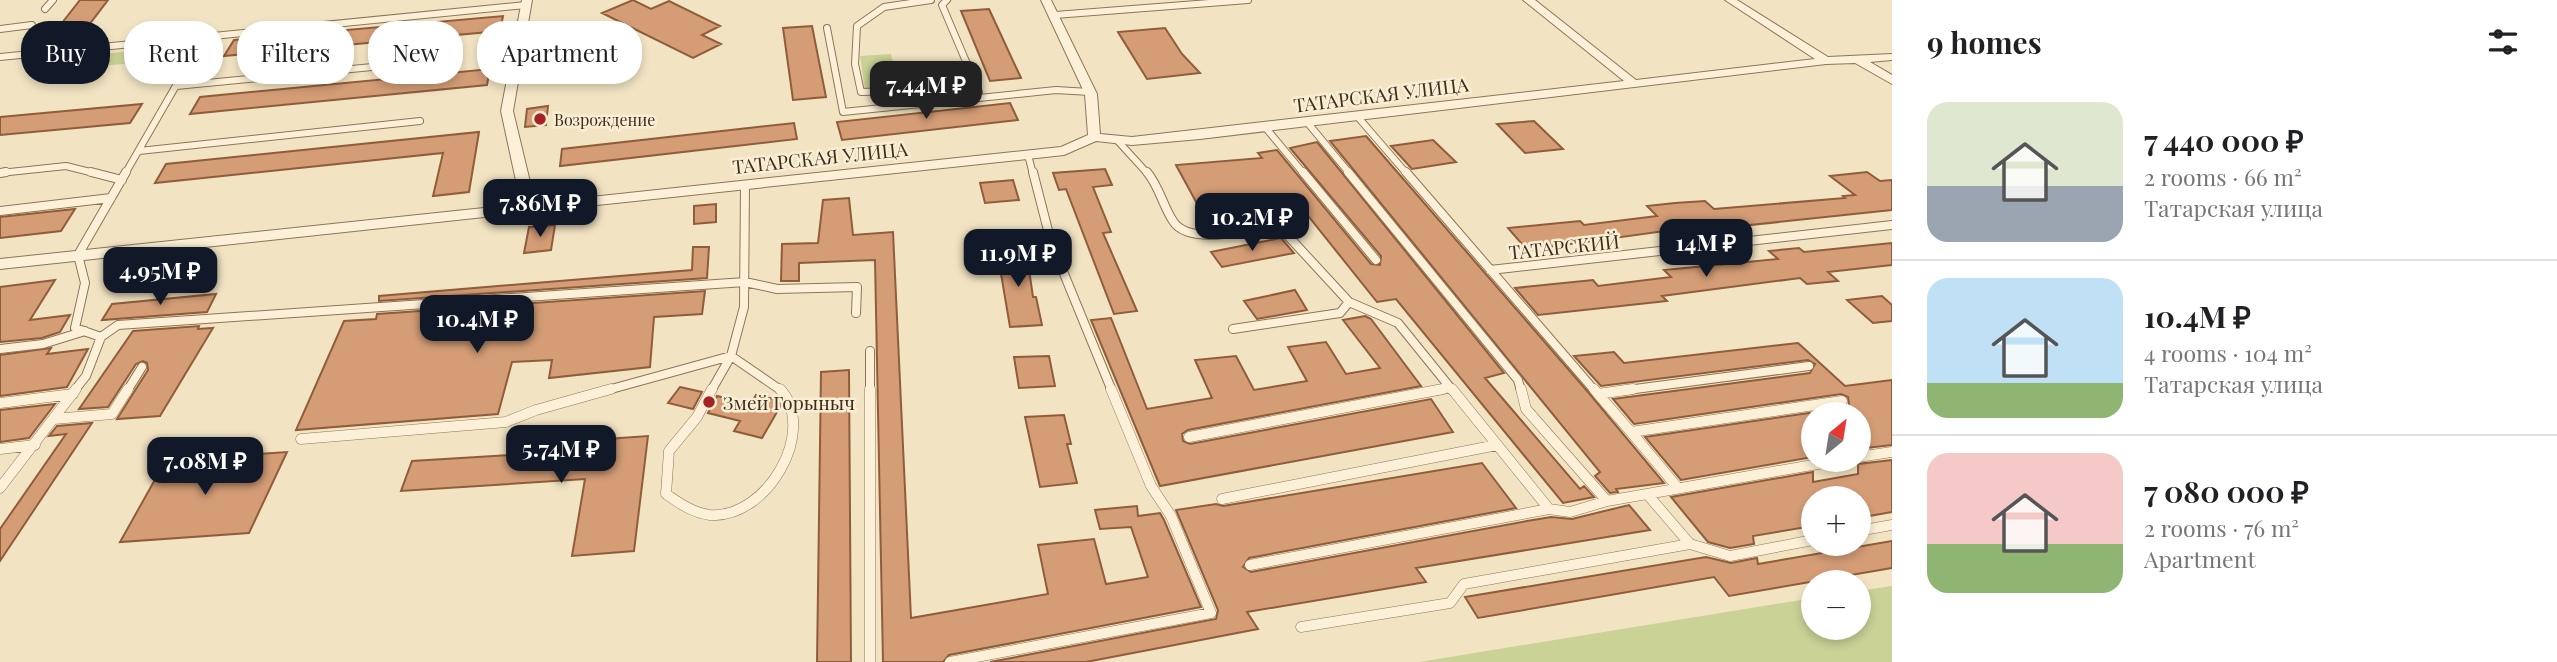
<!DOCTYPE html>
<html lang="en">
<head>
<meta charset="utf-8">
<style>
  :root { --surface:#fff; --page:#f2f2f2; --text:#202124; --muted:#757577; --line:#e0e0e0; --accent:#111827 }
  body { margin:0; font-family:"Playfair Display",serif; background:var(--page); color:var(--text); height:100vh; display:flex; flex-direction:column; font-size:26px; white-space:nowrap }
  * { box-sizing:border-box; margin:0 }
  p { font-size:23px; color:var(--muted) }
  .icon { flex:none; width:38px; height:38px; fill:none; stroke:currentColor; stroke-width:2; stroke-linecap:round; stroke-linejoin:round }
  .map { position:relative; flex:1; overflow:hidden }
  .panel { display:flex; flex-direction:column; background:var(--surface); width:665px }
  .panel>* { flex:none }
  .banner { position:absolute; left:21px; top:21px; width:665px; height:63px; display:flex; gap:14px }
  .needle { width:46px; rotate:30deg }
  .controls { position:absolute; left:1801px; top:402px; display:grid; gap:14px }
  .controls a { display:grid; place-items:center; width:70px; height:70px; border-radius:50%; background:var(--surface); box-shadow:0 4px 10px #0003; font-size:35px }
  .price { position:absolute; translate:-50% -60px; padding:0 16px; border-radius:14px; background:var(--accent); color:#fff; font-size:23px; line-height:46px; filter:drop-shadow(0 2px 4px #0008) }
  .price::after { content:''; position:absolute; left:50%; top:42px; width:21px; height:16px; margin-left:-10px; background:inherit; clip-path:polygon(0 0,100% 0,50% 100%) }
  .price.on { background:#222; color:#fff }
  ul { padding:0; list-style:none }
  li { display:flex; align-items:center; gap:21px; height:175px; padding:0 35px }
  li+li { border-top:2px solid var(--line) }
  li span { display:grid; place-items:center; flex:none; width:196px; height:140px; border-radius:21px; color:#555 }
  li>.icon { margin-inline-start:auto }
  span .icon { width:84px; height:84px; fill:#fffc; stroke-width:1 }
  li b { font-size:30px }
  h2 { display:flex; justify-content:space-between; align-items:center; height:84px; padding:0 35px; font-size:30px }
  .chip { padding:0 24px; border-radius:28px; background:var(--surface); box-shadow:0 4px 10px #0003; font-size:24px; line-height:63px }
  .chip.on { background:var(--accent); color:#fff }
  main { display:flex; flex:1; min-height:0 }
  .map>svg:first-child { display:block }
</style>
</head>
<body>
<main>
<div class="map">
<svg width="1892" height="662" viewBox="0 0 1892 662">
  <rect width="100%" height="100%" fill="#f2e4c3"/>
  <path fill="#cbd296" d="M144,50L135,63L99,66L110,53Z
    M891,54L898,88L865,91L860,56Z
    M1892,586V662H1419L1813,598V628H1858L1859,591Z"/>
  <path fill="#d49d76" stroke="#905d3b" stroke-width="2" d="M80,0H108L76,42L44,46Z
    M633,0L651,9L669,1L720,26L702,35L721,44L693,58L602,13Z
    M989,9L1021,78L990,81L961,11Z
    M503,16L500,31L224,56L234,40Z
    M812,26L826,97L793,100L783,28Z
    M1165,28L1182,54L1200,73L1147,79L1118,32Z
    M490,69L487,85L190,114L200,97Z
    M1010,103L1018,120L842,140L837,122Z
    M142,104L130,123L0,135V117Z
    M548,106L546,125L525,127L527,109Z
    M1534,121L1563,149L1525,153L1497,124Z
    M794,123L797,139L560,166L562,149Z
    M479,132L469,192L433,196L443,153L155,183L166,164Z
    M1366,136L1588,392L1664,483L1616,489L1618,492L1610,493L1595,476L1600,472L1330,141Z
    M1433,140L1456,162L1412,169L1391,146Z
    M1317,142L1504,373L1485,378L1580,489L1584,486L1594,497L1563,503L1396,299L1377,302L1297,202L1201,211L1176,165L1262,158L1258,153L1277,150L1371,264L1380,265L1381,256L1290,148Z
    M1105,169L1112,185L1093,187L1111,232L1103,233L1137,311L1114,314L1066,189L1059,190L1053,173Z
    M1867,172L1880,181L1892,180V210L1675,233L1672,230L1527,250L1508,228L1580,221L1584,225L1657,216L1647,206L1675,203L1705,201L1714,209L1845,198L1843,196L1855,195L1830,176Z
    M1013,180L1019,200L985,203L980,183Z
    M849,198L853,235L893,232L911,618L1048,594L1038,545L1094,539L1106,584L1148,577L1131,527L1100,529L1095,510L1137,506L1138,516L1160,513L1164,520L1201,607L949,655L943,662H883L875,260L799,263V281H781L782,244L818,243L823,200Z
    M716,204V222L694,224V206Z
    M75,209L61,231L0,238V217Z
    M555,225L551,250L524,253L529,227Z
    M1281,238L1294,253L1222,267L1211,252Z
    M1892,243V265L1828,272L1838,281L1807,284L1800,278L1662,296L1667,301L1538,315L1515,288L1593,280L1598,286L1671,277L1664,270L1778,259L1769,251L1799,248L1804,252Z
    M693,247H709L707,278L379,301V296L692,270Z
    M1026,249L1033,297H1036L1042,325L1010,327L997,250Z
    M55,280L30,320L70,315L60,332L42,338L0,342V287Z
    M1295,290L1307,310L1257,319L1244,301Z
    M705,291L702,314L654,317L650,367L549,378L552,360L512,362L498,414L296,430L344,321L376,319L377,314Z
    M216,294L207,312L102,320L112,304Z
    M1882,296L1892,305V321L1873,323L1847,300Z
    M1365,316L1371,319L1421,386L1188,430L1182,434L1183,441L1190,444L1431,399L1453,432L1160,486L1091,320L1111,318L1147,409L1212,398L1195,360L1236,356L1254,390L1307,381L1288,347L1326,342L1346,374L1380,368L1343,320Z
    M199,326L198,329L213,328L160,416L117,419L148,370L147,363L143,361L136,364L108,407L79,409L133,331Z
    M1798,343L1845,386L1892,380V445L1858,449V415H1813V457L1681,480L1645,437L1843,408L1849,404L1848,397L1841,394L1634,424L1613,399L1810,373L1815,364L1808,360L1601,386L1574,356L1614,352L1624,363Z
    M51,348L47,354L88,349L67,387L0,396V355Z
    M1049,356L1055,386L1019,388L1014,357Z
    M849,370L851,662H817L821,372Z
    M680,387L702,392L693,409L668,403Z
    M756,395L778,400L781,405L762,438L734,431L740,421L708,413L717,396L751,404Z
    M55,404L29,438L0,442V410Z
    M1064,415L1071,444H1067L1077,483L1040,487L1025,417Z
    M92,423L0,561V529L66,434L49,436L57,426Z
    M648,436L634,551L572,556L585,479L401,491L412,461L591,450L592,440Z
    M287,452L249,533L120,542L166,460Z
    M1892,460V512L1858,518V499H1813V526L1753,536L1754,544L1730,548L1708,542L1671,497L1813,472V482L1858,474V464Z
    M1482,463L1516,508L1249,558L1243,567L1251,572L1527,521L1551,517L1572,519L1629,505L1650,530L1416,568L1426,582L1247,612L1258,629L1086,662H990L1216,619L1218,610L1176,510L1216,504L1223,506Z
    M1892,541V568L1729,596L1714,577L1478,618L1465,597L1706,557L1731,563L1757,558L1758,564Z"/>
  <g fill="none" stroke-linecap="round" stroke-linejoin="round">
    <g stroke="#8f7558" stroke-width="8">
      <path id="service-far2" d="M931,0L884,7L857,26L855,64L861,92L978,89
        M947,0L942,5L979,92
        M45,9L53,0
        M1055,15L1248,0
        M827,28L843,112L1056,90L1090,92
        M0,29L32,25
        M0,57L526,5
        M176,86L444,60
        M1357,116L1407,174
        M1307,122L1350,174
        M1265,127L1304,174
        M1117,140L1148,174
        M139,151L420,121
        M1028,155L1033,174
        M0,173L66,166L98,174
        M125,174L204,37"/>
    </g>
    <g stroke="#8f7558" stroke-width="10">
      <path id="service-far1" d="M91,172L122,180
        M1033,172L1051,242L1112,391
        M1147,172C1159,186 1163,206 1173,221C1189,247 1252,229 1278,225L1349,302L1340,313L1233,329
        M1303,172L1376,260
        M1348,172L1518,380L1521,391
        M1406,172L1595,391
        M0,173L6,172
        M0,211L111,198
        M1490,270L1892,225
        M1349,302L1398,323L1453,391
        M101,337L118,325L745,282L777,289L857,287L856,313
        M0,349L43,344L85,331
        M870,351V391
        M74,391L86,376L101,337L75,328L85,283L78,255L126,172
        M127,391L142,367
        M604,391L731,356L744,307L745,185
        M711,391L731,356L782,391
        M1434,391L1450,388
        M1620,391L1809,366"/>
    </g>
    <g stroke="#8f7558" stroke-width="11">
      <path id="service" d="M712,389L697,417L669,451L666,494C679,503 693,513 710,515C768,519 818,429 780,389
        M870,389V662
        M1521,389L1526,409L1607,501L1841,460
        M1594,389L1598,394
        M0,403L73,394
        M54,419L112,414L128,389
        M1631,432L1598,394L1633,389
        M1189,437L1443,389
        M301,439L506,422L536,410L611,389
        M0,449L35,445
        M1858,457L1892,452
        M0,488L76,389
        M1678,488L1631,432L1842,401
        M1222,499L1497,445
        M1549,509L1570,512L1607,501
        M1858,531L1892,525
        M1690,544L1730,556L1813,540
        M1250,565L1549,509L1452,389
        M1301,627L1450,603L1464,584L1690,544L1647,494
        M950,662L1211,613L1171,516L1151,486L1111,389"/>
    </g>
    <g stroke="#8f7558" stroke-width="2">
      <path id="minor" d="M522,0H532L513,111L535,203L1061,147L1088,135L1085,94L1041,0H1051L1097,94L1100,134L1132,137L1624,81L1523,0H1535L1636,80L1815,59L1725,0H1737L1828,57L1892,54V60L1870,62L1892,75V84L1855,63L1826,64L1200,139L1132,145L1096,141L1064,155L0,269V259L521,204L501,111Z"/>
    </g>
    <use href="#service-far2" stroke="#fcf1d8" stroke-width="6"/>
    <use href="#service-far1" stroke="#fcf1d8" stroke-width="8"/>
    <use href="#service" stroke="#fcf1d8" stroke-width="10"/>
    <use href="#minor" fill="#fcf1d8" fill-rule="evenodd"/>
  </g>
  <g fill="#a32223" stroke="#f9eed4" stroke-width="2.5">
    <circle cx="540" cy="119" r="7"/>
    <circle cx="709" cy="402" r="7"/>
  </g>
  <g text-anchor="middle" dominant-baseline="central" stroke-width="5" stroke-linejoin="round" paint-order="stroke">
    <g font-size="16" fill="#3d2d1d" stroke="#f9eed4" text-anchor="start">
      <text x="554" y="119">Возрождение</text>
    </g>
    <g font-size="19" fill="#3d2d1d" stroke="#f9eed4">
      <text transform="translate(1381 94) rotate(-7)">ТАТАРСКАЯ УЛИЦА</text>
      <text transform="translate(820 157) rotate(-6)">ТАТАРСКАЯ УЛИЦА</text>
      <text transform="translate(1564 246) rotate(-6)">ТАТАРСКИЙ</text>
    </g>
    <g font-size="19" fill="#3d2d1d" stroke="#f9eed4" text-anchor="start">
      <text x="723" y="402">Змей Горыныч</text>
    </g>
  </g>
</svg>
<div class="controls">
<a><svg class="needle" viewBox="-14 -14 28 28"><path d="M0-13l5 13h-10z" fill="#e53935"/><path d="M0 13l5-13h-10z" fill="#757577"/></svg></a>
<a>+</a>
<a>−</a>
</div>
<b class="price on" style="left:926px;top:121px">7.44M ₽</b>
<b class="price" style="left:540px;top:239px">7.86M ₽</b>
<b class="price" style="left:1252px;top:253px">10.2M ₽</b>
<b class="price" style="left:1706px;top:279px">14M ₽</b>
<b class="price" style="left:1018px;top:289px">11.9M ₽</b>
<b class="price" style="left:160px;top:307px">4.95M ₽</b>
<b class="price" style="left:477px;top:355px">10.4M ₽</b>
<b class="price" style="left:561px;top:485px">5.74M ₽</b>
<b class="price" style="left:205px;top:497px">7.08M ₽</b>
<div class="banner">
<a class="chip on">Buy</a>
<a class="chip">Rent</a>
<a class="chip">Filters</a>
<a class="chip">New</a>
<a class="chip">Apartment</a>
</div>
</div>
<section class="panel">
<h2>9 homes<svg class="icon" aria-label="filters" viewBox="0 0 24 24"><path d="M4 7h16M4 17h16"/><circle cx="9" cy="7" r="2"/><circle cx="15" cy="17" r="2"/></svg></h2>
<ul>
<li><span style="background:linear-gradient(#dfe7d0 60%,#9aa5b1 0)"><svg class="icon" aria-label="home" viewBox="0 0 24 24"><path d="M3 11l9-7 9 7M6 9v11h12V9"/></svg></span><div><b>7 440 000 ₽</b><p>2 rooms · 66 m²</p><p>Татарская улица</p></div></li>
<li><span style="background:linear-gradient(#bfe0f5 75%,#8fb573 0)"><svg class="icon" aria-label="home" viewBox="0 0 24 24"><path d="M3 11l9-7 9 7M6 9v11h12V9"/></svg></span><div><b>10.4M ₽</b><p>4 rooms · 104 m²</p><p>Татарская улица</p></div></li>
<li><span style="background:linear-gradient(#f6c9c9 65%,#8fb573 0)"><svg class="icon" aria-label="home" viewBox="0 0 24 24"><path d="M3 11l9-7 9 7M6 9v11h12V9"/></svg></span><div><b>7 080 000 ₽</b><p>2 rooms · 76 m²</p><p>Apartment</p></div></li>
</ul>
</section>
</main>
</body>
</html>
